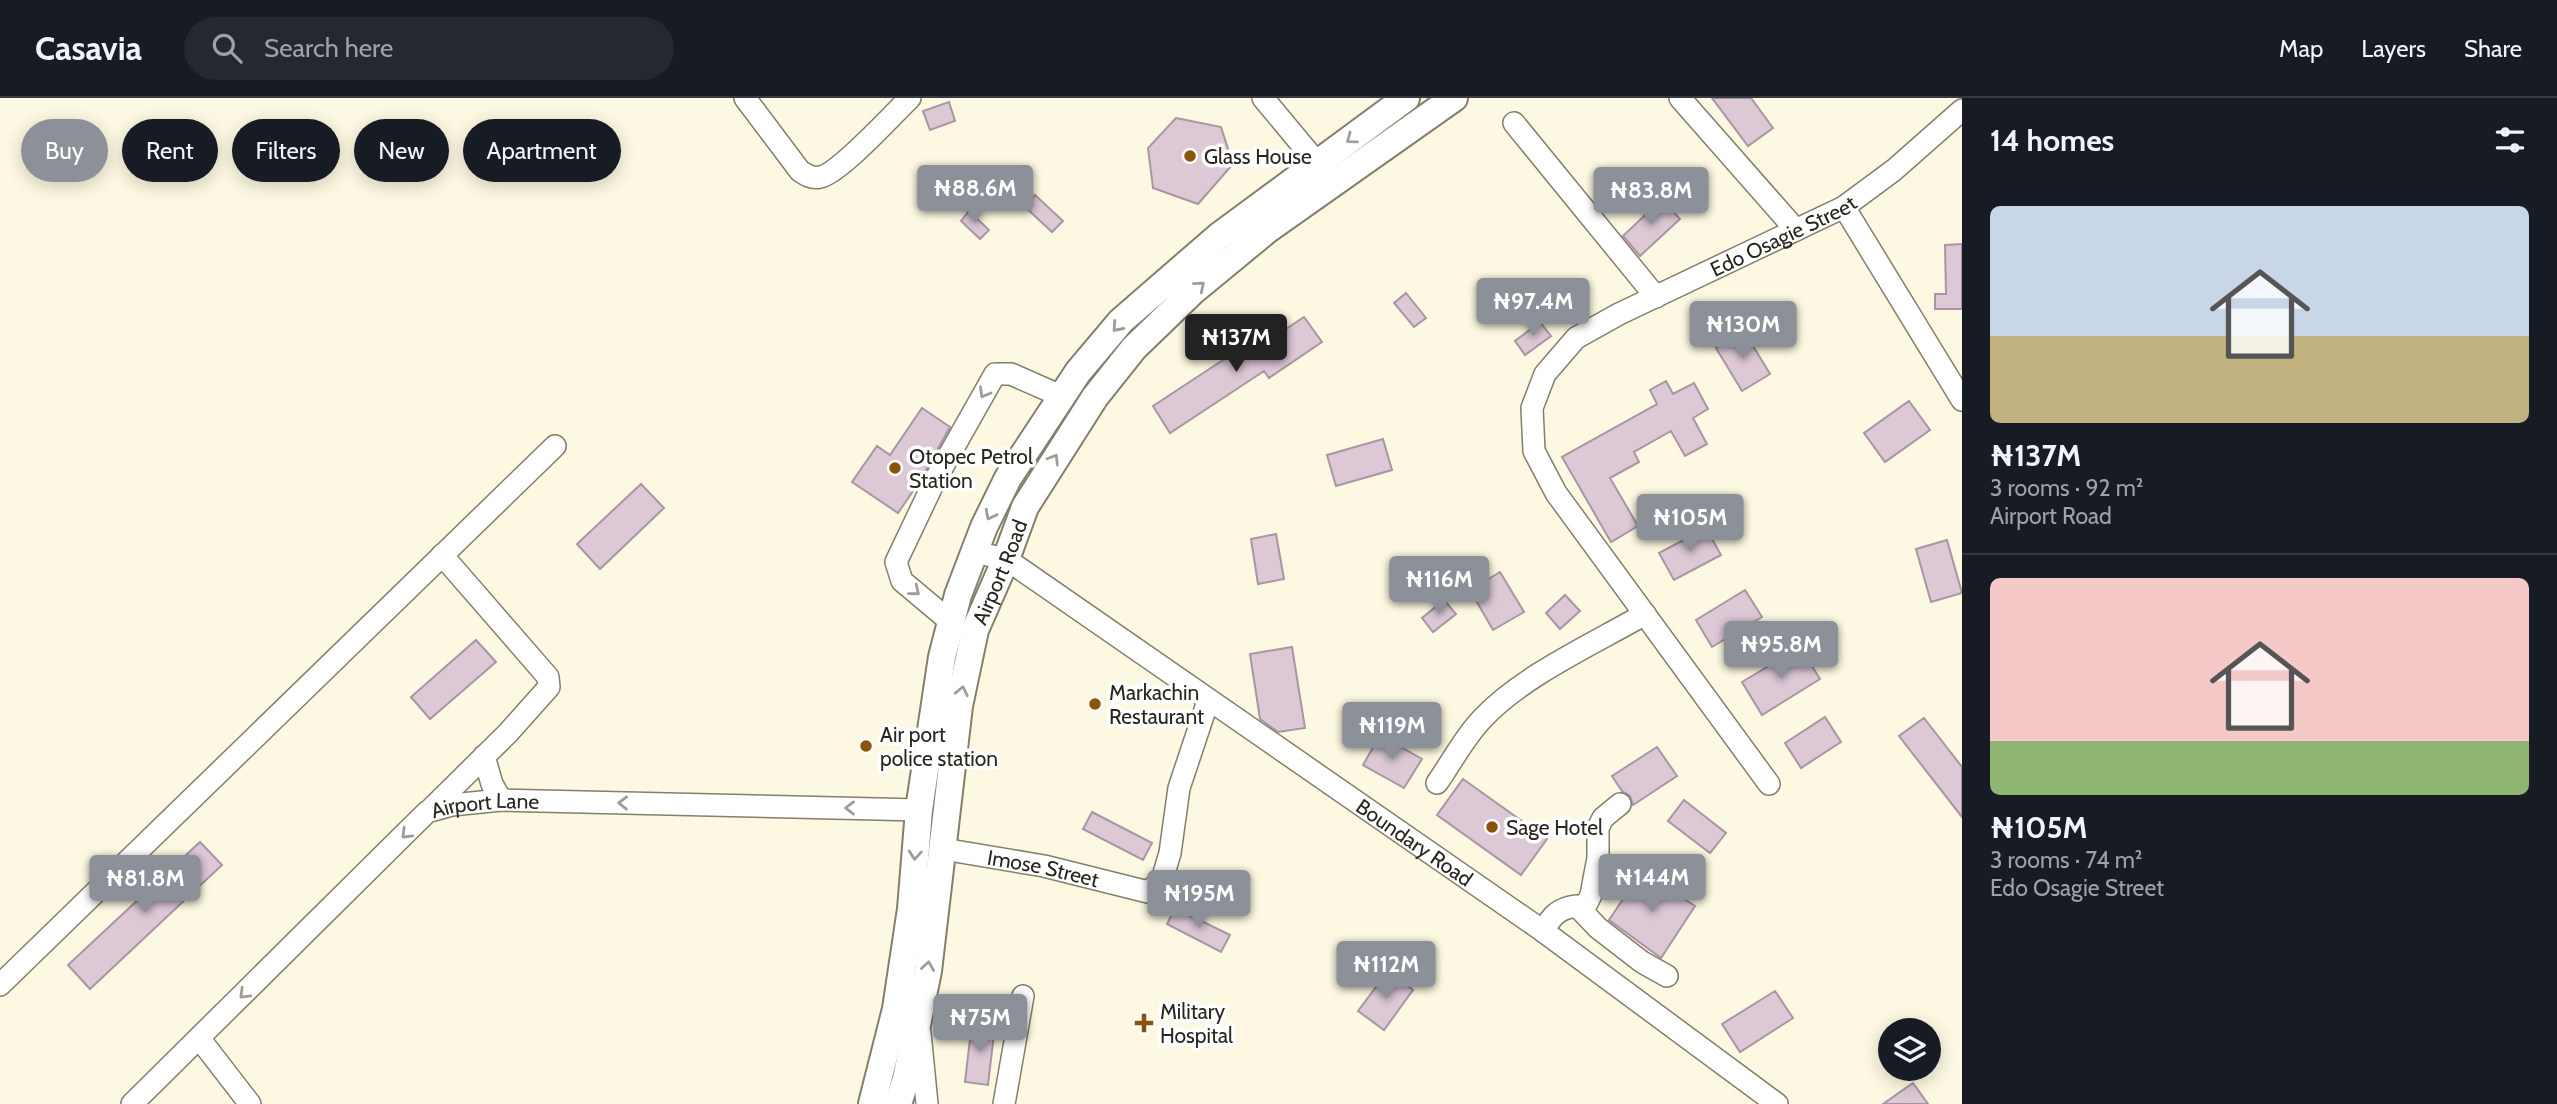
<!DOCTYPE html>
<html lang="en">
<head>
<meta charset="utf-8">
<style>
  :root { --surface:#171b24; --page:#242831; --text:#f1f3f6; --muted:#9ea1a6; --line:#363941; --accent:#8c9099 }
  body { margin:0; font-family:Cabin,sans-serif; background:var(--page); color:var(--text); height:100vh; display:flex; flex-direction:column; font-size:26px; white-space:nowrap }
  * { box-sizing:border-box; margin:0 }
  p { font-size:23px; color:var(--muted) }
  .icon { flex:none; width:38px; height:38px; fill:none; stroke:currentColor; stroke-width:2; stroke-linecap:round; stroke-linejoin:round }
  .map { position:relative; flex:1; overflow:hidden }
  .drawer { display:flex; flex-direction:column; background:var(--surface); width:595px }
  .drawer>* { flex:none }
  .top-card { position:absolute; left:21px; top:21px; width:665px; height:63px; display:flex; gap:14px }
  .controls { position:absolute; left:1878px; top:920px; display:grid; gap:14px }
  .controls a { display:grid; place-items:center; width:63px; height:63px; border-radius:50%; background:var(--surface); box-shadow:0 4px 18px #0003; font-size:35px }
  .price { position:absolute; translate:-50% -60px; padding:0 16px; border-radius:7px; background:var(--accent); color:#fff; font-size:23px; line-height:46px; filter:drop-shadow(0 2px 4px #0008) }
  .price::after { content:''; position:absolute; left:50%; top:42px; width:21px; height:16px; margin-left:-10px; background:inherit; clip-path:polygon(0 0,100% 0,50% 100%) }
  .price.on { background:#222; color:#fff }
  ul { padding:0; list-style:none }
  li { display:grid; align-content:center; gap:14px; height:371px; padding:0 28px }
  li+li { border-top:2px solid var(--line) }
  li span { display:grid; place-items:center; height:217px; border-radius:10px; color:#555 }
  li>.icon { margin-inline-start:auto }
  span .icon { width:126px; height:126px; fill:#fffc; stroke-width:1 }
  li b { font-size:30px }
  h2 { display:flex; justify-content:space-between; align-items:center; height:84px; padding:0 28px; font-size:30px }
  .tag { padding:0 24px; border-radius:32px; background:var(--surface); box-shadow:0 4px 18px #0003; font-size:24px; line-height:63px }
  .tag.on { background:var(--accent); color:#fff }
  header { display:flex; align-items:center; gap:42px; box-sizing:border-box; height:98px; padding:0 35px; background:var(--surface); border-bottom:2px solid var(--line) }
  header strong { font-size:33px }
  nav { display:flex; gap:38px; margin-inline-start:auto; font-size:24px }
  .search { width:490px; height:63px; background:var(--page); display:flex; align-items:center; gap:18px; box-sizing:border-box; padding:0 24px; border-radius:38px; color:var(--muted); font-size:26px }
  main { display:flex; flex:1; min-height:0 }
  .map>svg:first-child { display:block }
</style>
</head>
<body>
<header>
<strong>Casavia</strong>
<div class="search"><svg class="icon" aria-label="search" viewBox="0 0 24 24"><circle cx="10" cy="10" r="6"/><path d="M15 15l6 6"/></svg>Search here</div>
<nav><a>Map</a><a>Layers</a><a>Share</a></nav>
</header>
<main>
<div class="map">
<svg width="1962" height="1006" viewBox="0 0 1962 1006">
  <rect width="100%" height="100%" fill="#fcf8e1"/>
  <path fill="#ddc8d6" stroke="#a995a3" stroke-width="2" d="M1712,0H1751L1773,30L1748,48Z
    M949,4L955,23L930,32L923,13Z
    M1176,20L1221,29L1233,66L1198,106L1153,90L1148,50Z
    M1035,97L1063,123L1052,134L1024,108Z
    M1662,101L1680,121L1640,158L1623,138Z
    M969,113L989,132L980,141L961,123Z
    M1962,146V211H1935V196H1946L1945,147Z
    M1406,195L1426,220L1414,229L1394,205Z
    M1304,219L1322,244L1269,280L1264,273L1170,335L1153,308L1232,256L1237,263Z
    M1540,224L1551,238L1525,257L1515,243Z
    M1744,233L1770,276L1742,293L1716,250Z
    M1666,283L1673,296L1694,285L1708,311L1693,320L1707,346L1685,358L1671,333L1634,354L1639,364L1610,380L1638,428L1611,444L1562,359L1657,306L1650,292Z
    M1909,303L1930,332L1885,364L1864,335Z
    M922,310L950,329L920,383L898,415L852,384L877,348L890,357Z
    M1383,341L1392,372L1336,388L1327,357Z
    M641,386L664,410L600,471L577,446Z
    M1706,430L1721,457L1674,482L1659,455Z
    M1276,436L1284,481L1258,486L1251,441Z
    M1947,442L1962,495L1931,504L1916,451Z
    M1500,474L1524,514L1493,532L1470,492Z
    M1745,492L1762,519L1712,549L1696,522Z
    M1565,497L1580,513L1560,531L1546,515Z
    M1444,502L1456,516L1433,534L1422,520Z
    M476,542L496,564L430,621L411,599Z
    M1292,549L1305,630L1278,634L1260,621L1250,556Z
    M1800,549L1820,581L1762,617L1742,584Z
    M1825,619L1841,644L1801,670L1785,645Z
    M1924,620L1962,669V719L1899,638Z
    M1380,637L1422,661L1404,690L1363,667Z
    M1657,649L1677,678L1633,707L1630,698L1622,693L1612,678Z
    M1463,681L1547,741L1521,777L1437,717Z
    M1684,702L1726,735L1710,755L1668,723Z
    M1092,714L1152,745L1143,762L1083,731Z
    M200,744L222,767L90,891L68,867Z
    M1642,773L1695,808L1661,860L1609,822Z
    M1175,810L1230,837L1221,854L1167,826Z
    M1388,873L1413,892L1384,932L1358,913Z
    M1775,893L1793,920L1740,954L1722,926Z
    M972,924L995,927L988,987L965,984Z
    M1913,985L1928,1006H1883Z"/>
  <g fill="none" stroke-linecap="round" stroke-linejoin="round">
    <g stroke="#837f6b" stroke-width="24">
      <g id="minor">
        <path d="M745,0L800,73C806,77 812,81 820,79C839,76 893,16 910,0"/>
        <path d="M1263,0L1318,66"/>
        <path d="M1680,0L1796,132"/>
        <path d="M1514,25L1656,199"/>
        <path d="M1844,109L1962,302"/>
        <path id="s1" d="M974,454L1006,461L1543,833L1777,1006"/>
        <path d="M951,524L902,483L896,464L934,384L995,276H1011L1061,298"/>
        <path d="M484,658L492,686L501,702"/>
        <path d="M1437,685C1452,664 1465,638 1483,620C1522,578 1595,545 1645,516"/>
        <path id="s2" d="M1769,686L1556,395L1534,353L1532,310L1545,276L1576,240L1619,216L1844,109L1894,72L1962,12"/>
        <path d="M429,713L508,635L549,589L548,579L442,457"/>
        <path id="s3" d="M943,751L1044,768L1148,794L1162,782L1170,755L1179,690L1208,603"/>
        <path d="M1583,813L1591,797L1598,760V730L1603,720L1620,706"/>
        <path d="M1543,833C1552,818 1558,810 1577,808L1598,830L1642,864L1667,878"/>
        <path d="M0,887L555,348"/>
        <path d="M920,935L927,1006"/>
        <path d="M199,940L250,1006"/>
        <path id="s4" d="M132,1006L427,714L452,707L501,702L919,712"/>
        <path d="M1004,1006L1023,898"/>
      </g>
    </g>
    <g stroke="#837f6b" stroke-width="30">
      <g id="major">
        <path d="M872,1006L896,911L911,811L919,712L942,559L958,497L984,429L1008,380L1078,274L1121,223L1219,138L1406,0"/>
        <path id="s5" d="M898,1006L906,981L928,873L959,608L975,532L1006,461L1025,409L1095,299L1134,250L1193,193L1267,132L1454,0"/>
      </g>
    </g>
    <use href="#minor" stroke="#fff" stroke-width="21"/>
    <use href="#major" stroke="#fff" stroke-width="26"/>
  </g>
  <defs><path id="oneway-chevron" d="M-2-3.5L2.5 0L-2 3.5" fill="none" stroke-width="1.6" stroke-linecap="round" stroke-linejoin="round" transform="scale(1.75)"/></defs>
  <g stroke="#9e9d9a">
    <use href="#oneway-chevron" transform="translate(1351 41) rotate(143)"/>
    <use href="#oneway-chevron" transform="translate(1200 188) rotate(-40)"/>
    <use href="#oneway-chevron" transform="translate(1117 229) rotate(132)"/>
    <use href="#oneway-chevron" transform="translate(984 295) rotate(120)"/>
    <use href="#oneway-chevron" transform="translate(1054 361) rotate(-58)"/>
    <use href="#oneway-chevron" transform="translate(990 417) rotate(117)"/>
    <use href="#oneway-chevron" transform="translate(915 493) rotate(39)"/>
    <use href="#oneway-chevron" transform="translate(962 593) rotate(-78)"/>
    <use href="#oneway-chevron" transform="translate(623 705) rotate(-179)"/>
    <use href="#oneway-chevron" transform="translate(850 710) rotate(-179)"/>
    <use href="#oneway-chevron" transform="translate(406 736) rotate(135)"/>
    <use href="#oneway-chevron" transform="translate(915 757) rotate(94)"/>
    <use href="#oneway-chevron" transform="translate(928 868) rotate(-81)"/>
    <use href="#oneway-chevron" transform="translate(244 896) rotate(135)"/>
  </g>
  <g fill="#8b5309" stroke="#fff" stroke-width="2.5">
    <circle cx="1190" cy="58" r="7"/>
    <circle cx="895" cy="370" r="7"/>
    <circle cx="1095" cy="606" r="7"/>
    <circle cx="866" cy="648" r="7"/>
    <circle cx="1492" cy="729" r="7"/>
    <path d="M1140.5 914.5h7v7h7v7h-7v7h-7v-7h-7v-7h7z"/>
  </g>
  <g text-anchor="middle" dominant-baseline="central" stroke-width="7" stroke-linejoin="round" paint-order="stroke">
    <g font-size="21" fill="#28261e" stroke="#fff" text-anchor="start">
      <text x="1204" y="58">Glass House</text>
      <text x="909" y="358">Otopec Petrol<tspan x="909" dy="24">Station</tspan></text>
      <text x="1109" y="594">Markachin<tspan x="1109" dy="24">Restaurant</tspan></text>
      <text x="880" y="636">Air port<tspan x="880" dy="24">police station</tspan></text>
      <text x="1506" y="729">Sage Hotel</text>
      <text x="1160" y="913">Military<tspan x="1160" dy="24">Hospital</tspan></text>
    </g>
    <g font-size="21" fill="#28261e" stroke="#fff">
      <text stroke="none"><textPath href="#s2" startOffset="766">Edo Osagie Street</textPath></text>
      <text stroke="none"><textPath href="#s5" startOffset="544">Airport Road</textPath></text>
      <text stroke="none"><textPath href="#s4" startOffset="474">Airport Lane</textPath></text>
      <text stroke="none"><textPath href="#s1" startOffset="530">Boundary Road</textPath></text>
      <text stroke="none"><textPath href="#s3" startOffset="102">Imose Street</textPath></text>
    </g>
  </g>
</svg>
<div class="controls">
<a><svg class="icon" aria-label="layers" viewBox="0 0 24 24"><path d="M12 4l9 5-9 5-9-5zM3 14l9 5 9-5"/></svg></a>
</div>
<b class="price" style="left:975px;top:127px">₦88.6M</b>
<b class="price" style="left:1651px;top:129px">₦83.8M</b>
<b class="price" style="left:1533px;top:240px">₦97.4M</b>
<b class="price" style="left:1743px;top:263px">₦130M</b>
<b class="price on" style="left:1236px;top:276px">₦137M</b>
<b class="price" style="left:1690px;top:456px">₦105M</b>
<b class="price" style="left:1439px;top:518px">₦116M</b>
<b class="price" style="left:1781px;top:583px">₦95.8M</b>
<b class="price" style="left:1392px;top:664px">₦119M</b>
<b class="price" style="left:1652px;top:816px">₦144M</b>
<b class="price" style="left:145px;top:817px">₦81.8M</b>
<b class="price" style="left:1199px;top:832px">₦195M</b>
<b class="price" style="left:1386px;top:903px">₦112M</b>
<b class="price" style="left:980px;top:956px">₦75M</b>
<div class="top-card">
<a class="tag on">Buy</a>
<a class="tag">Rent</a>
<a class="tag">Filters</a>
<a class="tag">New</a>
<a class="tag">Apartment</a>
</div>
</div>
<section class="drawer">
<h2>14 homes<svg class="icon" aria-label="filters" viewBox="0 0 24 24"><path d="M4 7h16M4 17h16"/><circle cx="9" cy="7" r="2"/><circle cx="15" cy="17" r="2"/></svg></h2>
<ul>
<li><span style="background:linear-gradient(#c9d6e8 60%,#c2b280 0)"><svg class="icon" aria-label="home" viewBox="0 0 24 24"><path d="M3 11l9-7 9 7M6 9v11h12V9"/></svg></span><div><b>₦137M</b><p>3 rooms · 92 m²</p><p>Airport Road</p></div></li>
<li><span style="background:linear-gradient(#f6c9c9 75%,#8fb573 0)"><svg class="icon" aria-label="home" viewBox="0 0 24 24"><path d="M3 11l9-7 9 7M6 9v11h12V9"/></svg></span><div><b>₦105M</b><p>3 rooms · 74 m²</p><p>Edo Osagie Street</p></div></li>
</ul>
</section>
</main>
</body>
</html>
